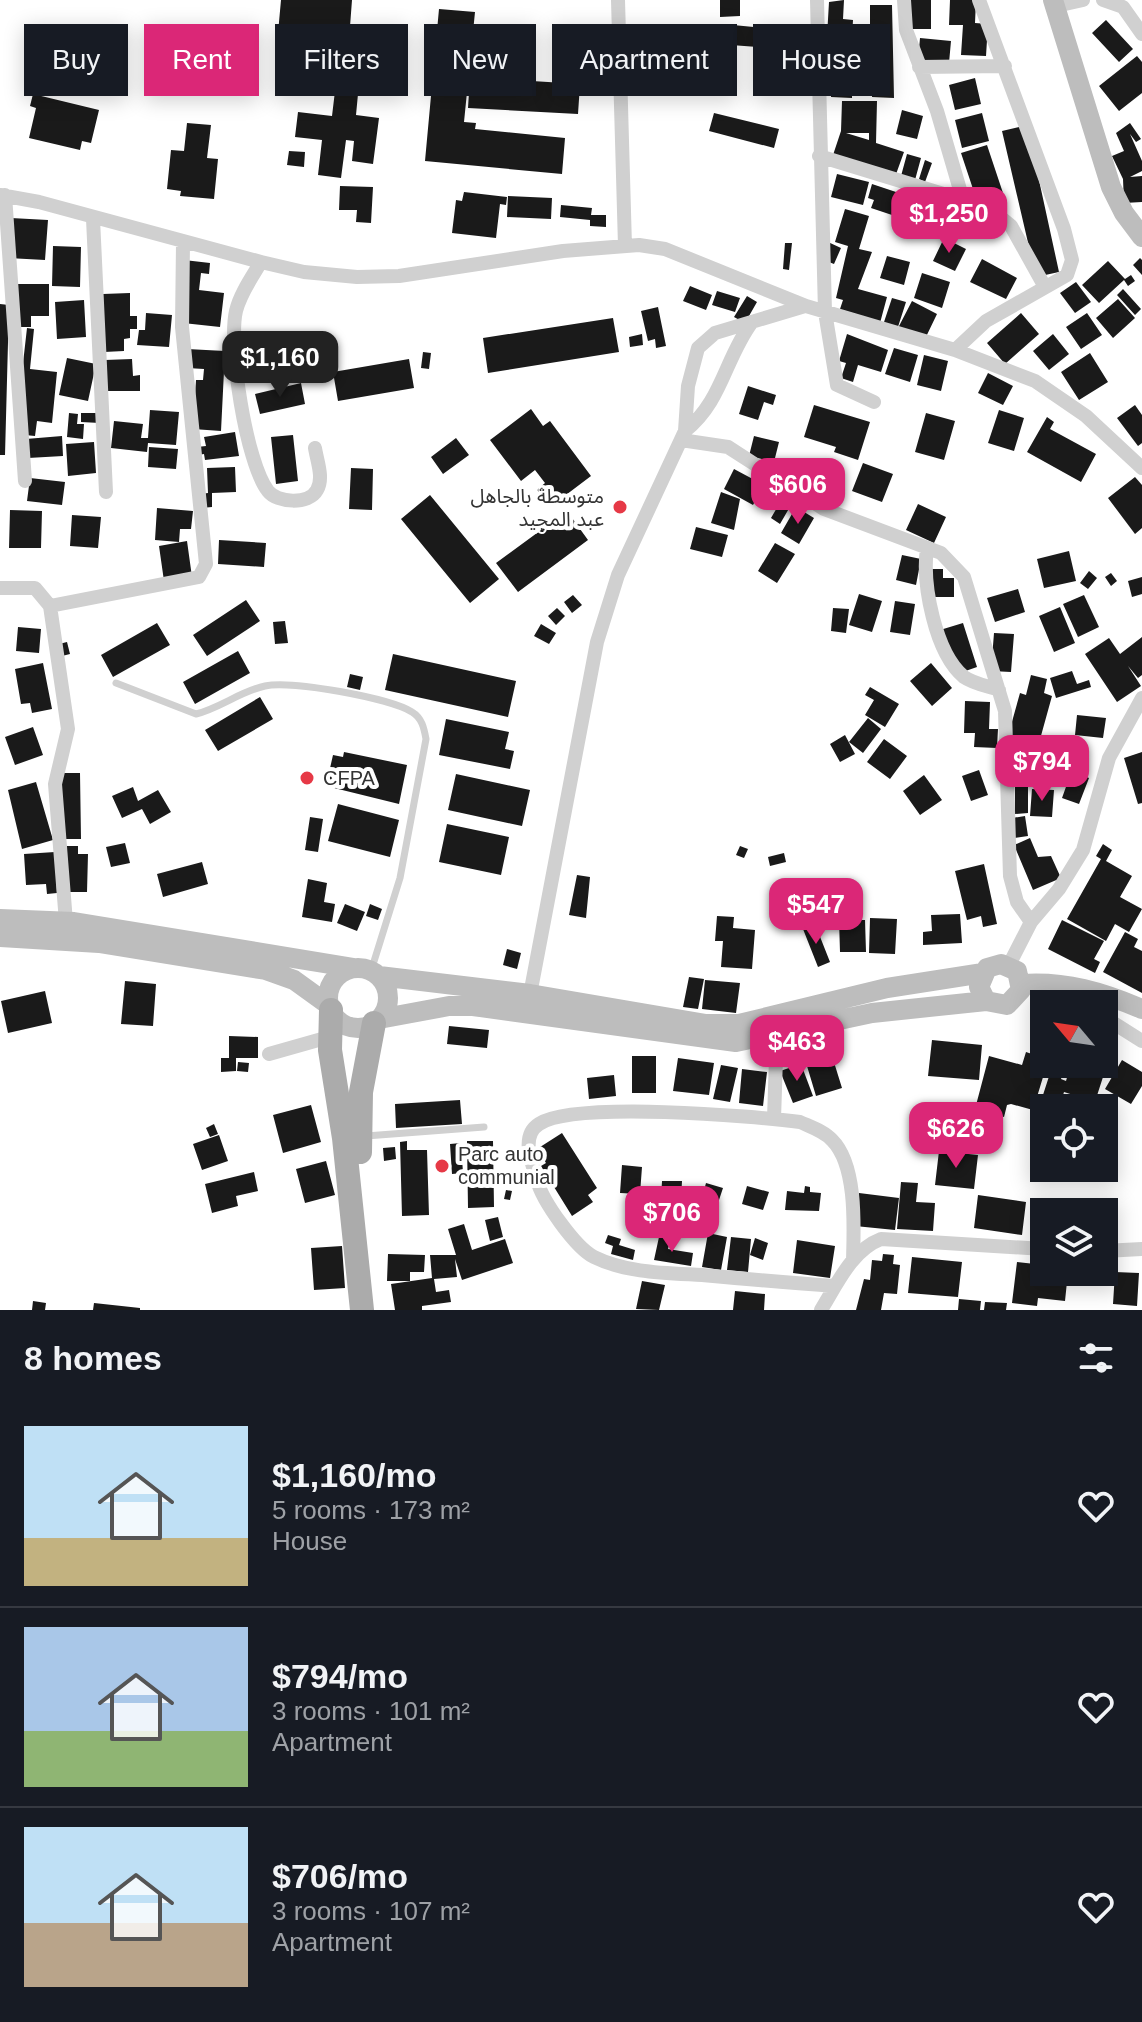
<!DOCTYPE html>
<html lang="en">
<head>
<meta charset="utf-8">
<style>
  :root { --surface:#171b24; --page:#20242c; --text:#f1f3f6; --muted:#9ea1a6; --line:#363941; --accent:#db2777 }
  body { margin:0; font-family:Arial,"Noto Sans Arabic",sans-serif; background:var(--page); color:var(--text); height:100vh; display:flex; flex-direction:column; font-size:30px; white-space:nowrap }
  * { box-sizing:border-box; margin:0 }
  p { font-size:26px; color:var(--muted) }
  .icon { flex:none; width:44px; height:44px; fill:none; stroke:currentColor; stroke-width:2; stroke-linecap:round; stroke-linejoin:round }
  .map { position:relative; height:1310px; overflow:hidden }
  .drawer { display:flex; flex-direction:column; background:var(--surface); flex:1 }
  .drawer>* { flex:none }
  .top-card { position:absolute; left:24px; top:24px; width:1094px; height:72px; display:flex; gap:16px }
  .needle { width:52px; rotate:299deg }
  .fabs { position:absolute; left:1030px; top:990px; display:grid; gap:16px }
  .fabs a { display:grid; place-items:center; width:88px; height:88px; border-radius:0px; background:var(--surface); box-shadow:0 4px 20px #0003; font-size:40px }
  .price { position:absolute; translate:-50% -68px; padding:0 18px; border-radius:16px; background:var(--accent); color:#fff; font-size:26px; line-height:52px; filter:drop-shadow(0 2px 4px #0008) }
  .price::after { content:''; position:absolute; left:50%; top:48px; width:24px; height:18px; margin-left:-12px; background:inherit; clip-path:polygon(0 0,100% 0,50% 100%) }
  .price.selected { background:#222; color:#fff }
  ul { padding:0; list-style:none }
  li { display:flex; align-items:center; gap:24px; height:200px; padding:0 24px }
  li+li { border-top:2px solid var(--line) }
  li span { display:grid; place-items:center; flex:none; width:224px; height:160px; border-radius:0px; color:#555 }
  li>.icon { margin-inline-start:auto }
  span .icon { width:96px; height:96px; fill:#fffc; stroke-width:1 }
  li b { font-size:34px }
  h2 { display:flex; justify-content:space-between; align-items:center; height:96px; padding:0 24px; font-size:34px }
  .tag { padding:0 28px; border-radius:0px; background:var(--surface); box-shadow:0 4px 20px #0003; font-size:28px; line-height:72px }
  .tag.selected { background:var(--accent); color:#fff }
  .map>svg:first-child { display:block }
</style>
</head>
<body>
<div class="map">
<svg width="1142" height="1310" viewBox="0 0 1142 1310">
  <rect width="100%" height="100%" fill="#fff"/>
  <path fill="#1a1a1a" fill-rule="evenodd" d="M281,0H352L348,53L330,52L331,37L278,33Z
    M720,0H740V16L720,17Z
    M844,0L843,19L853,20L850,72L825,71L829,2Z
    M908,0H931V29H908Z
    M950,0H976L975,23L988,24L986,56L961,55L963,25H949Z
    M870,5H892L894,98L872,97V77H862V63H873V38H881V32H870Z
    M439,9L475,12L464,122L476,123L475,129L565,138L562,174L425,161Z
    M1106,20L1133,49L1119,62L1092,33Z
    M733,25L785,30L783,49L731,45Z
    M920,38L951,41L949,63L918,61Z
    M585,42L605,43L604,65L584,64Z
    M710,42L729,45L721,91L703,88Z
    M1137,56L1142,62V93L1119,111L1099,86Z
    M779,66H786L787,82L779,83Z
    M831,73H852V98L831,97Z
    M470,77L580,84L578,114L468,108Z
    M975,78L981,104L955,110L949,85Z
    M335,91L358,94L356,115L379,118L373,164L352,161L354,141L346,140L341,178L318,175L322,140L295,137L298,112L332,116Z
    M33,94L99,110L91,143L82,141L80,150L29,138L36,108L30,106Z
    M842,101H877L876,143L904,152L895,177L832,158L841,131ZM846,133H869V140Z
    M902,110L923,116L917,139L896,134Z
    M714,113L779,129L774,148L709,131Z
    M982,113L989,141L962,148L955,120Z
    M187,123L211,125L207,158L218,159L214,199L180,196L181,191L167,189L171,150L184,151Z
    M1130,123L1141,139L1136,142L1130,134L1142,161V171L1130,177L1142,176V202L1124,203L1123,179L1112,156L1124,151L1116,133Z
    M1027,125L1059,272L1036,277L1002,131Z
    M987,145L1003,193L977,201L961,153Z
    M289,151L305,152L304,167L287,165Z
    M907,154L921,158L915,180L901,176Z
    M925,160L932,163L925,182L919,179Z
    M837,174L869,182L863,205L831,197Z
    M872,184L902,194L895,216L871,208L874,200L868,198Z
    M340,186L373,187L371,223L356,222L357,210H339Z
    M464,192L507,197L506,205L500,204L496,238L452,233L456,200L462,201Z
    M906,194L916,198L913,206L932,213L924,236L893,227Z
    M508,196L552,198L551,219L507,217Z
    M561,205L592,208L591,215H606V227L590,226V220L560,217Z
    M949,206L972,213L964,237L942,230Z
    M845,209L869,216L859,249L872,252L858,289L887,297L880,323L839,312L843,300L836,298L848,246L835,242Z
    M11,218L48,220L45,260L8,258Z
    M944,238L966,249L955,271L933,261Z
    M828,242L841,248L834,264L821,259Z
    M785,243H792L789,270L783,269Z
    M53,246L81,247L80,287L52,286Z
    M887,256L910,262L904,285L880,278Z
    M1140,258L1142,260V275L1133,265Z
    M982,259L1017,278L1006,299L970,282Z
    M184,260L210,263L209,274L201,273L199,290L224,293L220,327L183,323Z
    M1108,261L1125,279L1131,275L1135,281L1128,286L1124,280L1099,303L1082,285Z
    M922,273L950,282L942,308L914,298Z
    M1076,282L1091,302L1075,313L1060,293Z
    M13,284H49V316H31V327H13Z
    M690,286L712,295L706,310L683,301Z
    M1123,289L1141,309L1135,315L1117,295Z
    M717,291L740,298L735,312L712,305Z
    M130,293V316H137V329H130V338L124,339V351L104,352L103,294Z
    M747,296L757,302L745,323L734,317Z
    M892,298L906,302L897,330L883,325Z
    M1118,299L1135,318L1113,338L1096,318Z
    M84,300L86,337L57,339L55,302Z
    M912,301L937,314L924,341L898,328Z
    M0,304L9,305L5,455H0Z
    M658,307L666,346L656,348L655,339L648,341L641,311Z
    M146,313L172,315L169,347L137,345L139,330H145Z
    M1021,313L1039,334L1005,364L987,343Z
    M1087,313L1102,335L1081,349L1066,327Z
    M613,318L619,352L488,373L483,338Z
    M27,328L34,329L30,369L57,372L52,423L37,421L35,436L15,434Z
    M642,334L643,345L630,347L629,337Z
    M847,334L888,350L881,372L858,365L853,382L841,378L846,363L839,361Z
    M1053,334L1069,354L1049,370L1033,351Z
    M894,348L918,355L910,382L885,374Z
    M187,349L225,351L221,431L193,429L196,380H203L204,369L187,368Z
    M423,352L431,353L429,369L421,368Z
    M1090,353L1108,382L1079,400L1061,372Z
    M924,355L948,361L941,391L917,385Z
    M67,358L96,364L88,401L59,395Z
    M132,359L133,376L140,375V391H106L105,360Z
    M409,359L414,388L338,401L333,372Z
    M988,373L1013,386L1003,405L978,393Z
    M301,383L305,404L260,414L255,394Z
    M748,386L776,395L773,405L764,402L758,420L739,414Z
    M814,405L870,422L858,460L834,452L836,447L804,437Z
    M1135,405L1142,415V443L1138,446L1117,418Z
    M531,409L543,426L550,421L591,476L550,507L537,490L545,483L535,470L521,481L490,440Z
    M150,410L179,412L176,445L148,443L147,452L111,448L114,421L143,424L141,438H148Z
    M999,410L1024,418L1014,451L988,443Z
    M69,413L78,414L77,424H84L83,439L67,437Z
    M81,413H101L100,423L81,422Z
    M926,413L955,421L944,460L915,452Z
    M1047,417L1054,422L1050,429L1096,454L1081,482L1027,452Z
    M235,432L239,456L205,460L204,454L198,455L197,447L206,446L204,437Z
    M293,435L298,481L276,484L271,437Z
    M62,436L63,456L28,458L26,439Z
    M754,436L779,442L774,462L749,456Z
    M456,438L469,455L443,474L431,457Z
    M94,442L96,473L68,476L66,444Z
    M149,447L178,449L176,469L148,467Z
    M863,463L893,474L882,502L852,491Z
    M235,467L236,492L212,493V507L201,508L200,494L208,493L207,468Z
    M351,468L373,469L372,510L349,509Z
    M734,469L764,485L753,505L724,489Z
    M1135,477L1142,485V528L1135,534L1108,498Z
    M30,478L65,482L62,505L27,501Z
    M721,492L740,499L734,530L711,523Z
    M430,495L499,579L470,603L401,519Z
    M782,499L791,505L780,524L771,518Z
    M918,504L946,517L934,543L906,530Z
    M796,507L814,518L799,544L781,533Z
    M157,508L193,511L191,529H180L179,542L155,540Z
    M10,510L42,511L41,548H9Z
    M567,511L588,540L518,592L496,563Z
    M72,515L101,517L98,548L70,546Z
    M696,527L728,535L722,557L690,549Z
    M219,540L266,543L264,567L218,564Z
    M187,541L192,577L164,581L159,546Z
    M775,543L795,554L777,583L758,571Z
    M1069,551L1076,581L1044,588L1037,559Z
    M902,555L921,559L916,585L896,580Z
    M927,569H943V578H954V597H927Z
    M1089,571L1097,578L1088,589L1080,583Z
    M1111,573L1117,581L1111,586L1105,577Z
    M1142,577V594L1132,597L1128,581Z
    M1018,589L1025,612L995,622L987,598Z
    M859,594L882,601L872,632L849,625Z
    M573,595L582,605L572,613L564,602Z
    M1084,595L1099,627L1078,637L1063,604Z
    M246,600L260,621L207,656L193,635Z
    M895,601L915,604L910,635L890,632Z
    M1060,607L1075,643L1054,652L1039,616Z
    M557,608L565,616L556,625L548,616Z
    M833,608L849,609L846,633L831,631Z
    M285,621L288,643L275,644L273,622Z
    M157,623L170,645L113,677L101,655Z
    M963,623L977,667L954,675L940,630Z
    M541,624L556,633L549,644L534,636Z
    M18,627L41,629L39,653L16,651Z
    M994,633L1014,634L1011,672L991,671Z
    M1142,637V675L1138,678L1128,666L1141,686L1117,702L1085,654L1109,638L1120,654Z
    M67,642L70,654L58,657L55,645Z
    M238,651L250,673L195,704L183,682Z
    M393,654L516,681L508,717L385,690Z
    M43,663L52,709L32,713L30,703L21,704L15,669Z
    M931,663L952,688L932,706L910,681Z
    M1072,671L1077,684L1089,680L1091,687L1056,698L1050,678Z
    M350,674L363,677L360,690L347,687Z
    M1031,675L1047,679L1044,693L1052,696L1039,743L1051,746L1046,765L1017,757L1021,740L1008,736L1020,693L1026,695Z
    M870,687L899,704L885,727L865,715L874,700L865,695Z
    M260,697L273,719L218,751L205,730Z
    M965,701L990,702L989,729H998L997,748L974,747L975,733H964Z
    M1077,715L1106,718L1103,738L1075,735Z
    M868,718L881,729L863,753L849,742Z
    M446,719L509,732L505,749L514,751L510,769L439,755Z
    M33,727L43,755L15,765L5,737Z
    M845,735L855,754L840,762L830,744Z
    M1056,736L1082,741L1079,760L1057,757Z
    M884,739L907,756L890,779L867,762Z
    M344,752L407,765L399,804L326,786L333,755L343,757Z
    M1142,752V803L1138,804L1124,758Z
    M1025,765L1042,767L1041,776L1024,774Z
    M979,770L988,795L971,801L962,776Z
    M61,773H80L81,839H62Z
    M456,774L530,790L522,826L448,810Z
    M1080,774L1089,778L1079,804L1062,798L1067,784L1075,787Z
    M924,775L942,800L920,815L903,791Z
    M36,782L53,840L22,849L8,790Z
    M1015,785H1028V813L1015,814Z
    M133,787L138,801L158,790L171,812L150,824L142,809L122,818L112,796Z
    M1032,789L1054,790L1052,817L1030,816Z
    M338,804L399,820L390,857L328,841Z
    M1025,816L1028,836L1014,838L1012,818Z
    M310,817L323,819L318,852L305,850Z
    M447,824L509,837L501,875L439,862Z
    M1030,838L1038,857L1051,856L1061,878L1033,890L1014,845Z
    M125,843L130,863L111,867L106,847Z
    M1103,844L1112,850L1106,861L1132,876L1120,897L1142,909L1129,932L1115,924L1106,941L1067,919L1101,859L1096,856Z
    M65,846H78V854H88L87,892H64Z
    M740,846L748,849L744,858L736,855Z
    M55,852L57,893L47,894L46,884L26,885L24,854Z
    M784,853L786,862L770,866L768,857Z
    M202,862L208,884L163,897L157,874Z
    M984,864L997,924L983,927L981,916L967,920L955,871Z
    M577,875L590,877L586,918L569,915Z
    M308,879L327,883L324,902L335,904L332,922L302,917Z
    M798,891L808,922L792,927L782,897Z
    M345,904L365,912L357,931L337,923Z
    M370,904L382,909L378,920L366,916Z
    M960,914L962,943L923,945V932L932,931L931,915Z
    M717,916L734,917L733,928L755,930L752,969L721,967L723,941H715Z
    M870,918L897,919L895,954L869,953Z
    M839,920H865L866,952H840Z
    M1062,920L1104,941L1094,959L1100,962L1095,973L1048,949Z
    M815,924L830,962L818,967L803,929Z
    M1125,932L1138,939L1134,947L1142,951V993L1103,972Z
    M507,949L521,953L517,969L503,965Z
    M689,977L704,979L698,1009L683,1007Z
    M705,980L740,983L736,1013L702,1009Z
    M125,981L156,984L153,1026L121,1024Z
    M45,991L52,1023L8,1033L1,1001Z
    M449,1026L489,1030L487,1048L447,1044Z
    M229,1036L258,1037V1058H236V1071L221,1072V1058H229Z
    M932,1040L982,1045L979,1080L928,1076Z
    M1026,1052L1044,1058V1064H1047L1033,1110L1011,1104L1007,1105L1004,1117L975,1109L989,1056L1022,1065Z
    M632,1056H656V1093H632Z
    M678,1058L714,1063L709,1095L673,1091Z
    M833,1059L842,1088L816,1096L807,1066Z
    M1122,1060L1142,1072V1086L1131,1104L1105,1089Z
    M238,1062L249,1063L248,1072L237,1071Z
    M801,1064L813,1096L793,1103L780,1071Z
    M1053,1064L1065,1066L1061,1079L1066,1081L1070,1067L1103,1077L1093,1108L1084,1107L1086,1099L1064,1092L1061,1102L1069,1105L1068,1108H1053L1055,1102L1042,1098Z
    M721,1065L738,1068L730,1102L713,1099Z
    M742,1069L767,1072L763,1106L739,1103Z
    M614,1075L616,1096L589,1099L587,1078Z
    M460,1100L462,1124L396,1128L395,1104Z
    M311,1105L321,1142L283,1153L273,1115Z
    M214,1124L218,1134L210,1137L206,1128Z
    M562,1133L597,1188L588,1195L593,1202L572,1216L541,1166L546,1163L537,1149Z
    M219,1135L228,1161L202,1170L193,1144Z
    M407,1141V1150H427L429,1215L402,1216L400,1142Z
    M467,1141H493L494,1207L468,1208Z
    M461,1143L463,1173L452,1174L450,1144Z
    M395,1147L396,1159L384,1161L383,1148Z
    M939,1151L978,1155L974,1189L935,1185Z
    M326,1161L335,1195L305,1203L296,1169Z
    M622,1165L642,1167L640,1194L620,1193Z
    M254,1172L258,1191L236,1196L238,1206L212,1213L205,1184Z
    M662,1181H682L681,1200L661,1199Z
    M901,1182L918,1183L916,1202L935,1203L933,1231L897,1229Z
    M706,1183L723,1188L717,1206L701,1201Z
    M747,1186L769,1192L763,1210L742,1204Z
    M805,1186L810,1187V1192L821,1193L819,1211L785,1210L787,1191L804,1193Z
    M506,1190L512,1191L510,1200L504,1199Z
    M859,1193L899,1198L895,1230L855,1226Z
    M978,1195L1026,1202L1022,1235L974,1228Z
    M1046,1204L1089,1210V1205L1104,1207V1212H1045Z
    M498,1217L503,1237L490,1241L485,1220Z
    M464,1224L472,1250L505,1239L513,1263L462,1280L455,1259L457,1277L434,1279L436,1292L449,1290L451,1302L422,1306V1310H395L391,1284L432,1278L430,1255H456L448,1229Z
    M708,1233L727,1237L721,1270L702,1267Z
    M608,1235L621,1239L619,1245L635,1250L633,1260L611,1254L613,1246L605,1243Z
    M659,1237L670,1239L668,1249L693,1253L691,1266L654,1260Z
    M731,1237L751,1239L748,1272L727,1270Z
    M755,1238L768,1243L763,1260L750,1255Z
    M797,1240L835,1246L830,1278L793,1273Z
    M342,1246L345,1288L314,1290L311,1248Z
    M388,1254L425,1255L424,1272H410V1281H387Z
    M883,1254L894,1255L893,1264L900,1265L897,1294L884,1293L881,1310H856L864,1279L870,1280L872,1260L882,1261Z
    M912,1257L962,1262L958,1297L908,1293Z
    M1017,1262L1044,1265V1272H1068L1065,1301L1038,1298L1037,1306L1012,1303Z
    M1115,1272L1139,1273L1137,1306L1113,1304Z
    M642,1281L665,1285L659,1310L636,1309Z
    M735,1291L765,1294L764,1310H733Z
    M959,1299L981,1301L980,1310H958Z
    M33,1301L46,1303L45,1310H32Z
    M985,1302L1007,1303L1006,1310H984Z
    M94,1303L140,1308V1310H93Z"/>
  <g fill="none" stroke-linecap="round" stroke-linejoin="round">
    <path stroke="#d0d0d0" stroke-width="7" d="M116,683L196,714C220,708 241,691 265,686C291,680 390,698 412,712C422,718 424,728 426,739L400,878L371,971
      M366,1136L484,1127"/>
    <path stroke="#d0d0d0" stroke-width="14" d="M618,0L625,246
      M817,0L825,312L837,385L874,402
      M904,0L906,30L937,111L963,200
      M1103,0L1123,7L1142,34
      M1056,6L1083,0
      M919,67L1005,66
      M819,156L989,208L1011,226L1045,287
      M0,195L39,202L261,262L304,272L357,277L399,276L563,251L639,245L665,249L806,306L955,350L1035,381L1086,416L1142,468
      M5,195L25,481
      M93,219L106,492
      M261,262C252,277 240,294 236,311C228,345 246,463 268,491C277,503 309,505 317,490C324,478 317,461 315,448
      M955,350L986,321L1067,275L1072,260L1064,229L979,0
      M685,431C722,402 725,358 752,322
      M681,440L728,447L824,509L941,553L964,577L1005,711L1010,876L1017,902L1031,922
      M927,548C922,584 935,653 964,677C974,684 988,686 999,690
      M0,588H35L50,606L68,729L55,784L66,922
      M50,606L199,577L206,564L182,327L183,243
      M1009,965L1031,922L1059,889L1083,850L1109,758L1142,698
      M1064,984L1085,1004
      M529,1000L597,642L618,575L685,431L688,386L698,348L715,333L805,306
      M1104,1017L1142,1041
      M269,1054L329,1037
      M774,1119L777,1027
      M1104,1251L1142,1249
      M835,1286C791,1283 746,1279 702,1275C667,1273 626,1273 594,1257C576,1248 542,1201 537,1180C532,1163 520,1136 539,1124C574,1101 753,1116 800,1122C811,1127 824,1131 832,1140C857,1165 854,1226 853,1260
      M821,1310C837,1284 852,1250 881,1239L1044,1249"/>
    <path stroke="#bdbdbd" stroke-width="20" d="M1053,0L1111,187L1124,213L1142,237
      M0,919L74,922L354,968
      M0,937L99,943L266,970L294,980L330,1006
      M328 998a30 30 0 1 1 60 0a30 30 0 1 1-60 0Z
      M379,976L530,994L706,1024H739L887,988L983,973
      M1022,984C1066,981 1102,992 1142,1009
      M379,1019L449,1006H473L736,1042L872,1013L986,1001L1007,1005L1021,990L1017,971L1001,964L987,968L979,987L986,1001"/>
    <path stroke="#ababab" stroke-width="24" d="M331,1010L330,1050L344,1138L362,1310
      M360,1152L361,1092L374,1023"/>
  </g>
  <g fill="#e63946" stroke="#fff" stroke-width="3">
    <circle cx="620" cy="507" r="8"/>
    <circle cx="307" cy="778" r="8"/>
    <circle cx="442" cy="1166" r="8"/>
  </g>
  <g text-anchor="middle" dominant-baseline="central" stroke-width="8" stroke-linejoin="round" paint-order="stroke">
    <g font-size="20" fill="#333" stroke="#fff" text-anchor="start">
      <text x="604" y="496" text-anchor="end">متوسطة بالجاهل<tspan x="604" dy="23">عبد المجيد</tspan></text>
      <text x="323" y="778">CFPA</text>
      <text x="458" y="1154">Parc auto<tspan x="458" dy="23">communial</tspan></text>
    </g>
  </g>
</svg>
<div class="fabs">
<a><svg class="needle" viewBox="-14 -14 28 28"><path d="M0-13l5 13h-10z" fill="#e53935"/><path d="M0 13l5-13h-10z" fill="#9ea1a6"/></svg></a>
<a><svg class="icon" aria-label="locate" viewBox="0 0 24 24"><circle cx="12" cy="12" r="6"/><path d="M12 2v4M12 18v4M2 12h4M18 12h4"/></svg></a>
<a><svg class="icon" aria-label="layers" viewBox="0 0 24 24"><path d="M12 4l9 5-9 5-9-5zM3 14l9 5 9-5"/></svg></a>
</div>
<b class="price" style="left:949px;top:255px">$1,250</b>
<b class="price selected" style="left:280px;top:399px">$1,160</b>
<b class="price" style="left:798px;top:526px">$606</b>
<b class="price" style="left:1042px;top:803px">$794</b>
<b class="price" style="left:816px;top:946px">$547</b>
<b class="price" style="left:797px;top:1083px">$463</b>
<b class="price" style="left:956px;top:1170px">$626</b>
<b class="price" style="left:672px;top:1254px">$706</b>
<div class="top-card">
<a class="tag">Buy</a>
<a class="tag selected">Rent</a>
<a class="tag">Filters</a>
<a class="tag">New</a>
<a class="tag">Apartment</a>
<a class="tag">House</a>
</div>
</div>
<section class="drawer">
<h2>8 homes<svg class="icon" aria-label="filters" viewBox="0 0 24 24"><path d="M4 7h16M4 17h16"/><circle cx="9" cy="7" r="2"/><circle cx="15" cy="17" r="2"/></svg></h2>
<ul>
<li><span style="background:linear-gradient(#bfe0f5 70%,#c2b280 0)"><svg class="icon" aria-label="home" viewBox="0 0 24 24"><path d="M3 11l9-7 9 7M6 9v11h12V9"/></svg></span><div><b>$1,160/mo</b><p>5 rooms · 173 m²</p><p>House</p></div><svg class="icon" aria-label="heart" viewBox="0 0 24 24"><path d="M12 20l-8-8c-3-5 5-10 8-4 3-6 11-1 8 4z"/></svg></li>
<li><span style="background:linear-gradient(#a9c7e8 65%,#8fb573 0)"><svg class="icon" aria-label="home" viewBox="0 0 24 24"><path d="M3 11l9-7 9 7M6 9v11h12V9"/></svg></span><div><b>$794/mo</b><p>3 rooms · 101 m²</p><p>Apartment</p></div><svg class="icon" aria-label="heart" viewBox="0 0 24 24"><path d="M12 20l-8-8c-3-5 5-10 8-4 3-6 11-1 8 4z"/></svg></li>
<li><span style="background:linear-gradient(#bfe0f5 60%,#b9a48a 0)"><svg class="icon" aria-label="home" viewBox="0 0 24 24"><path d="M3 11l9-7 9 7M6 9v11h12V9"/></svg></span><div><b>$706/mo</b><p>3 rooms · 107 m²</p><p>Apartment</p></div><svg class="icon" aria-label="heart" viewBox="0 0 24 24"><path d="M12 20l-8-8c-3-5 5-10 8-4 3-6 11-1 8 4z"/></svg></li>
</ul>
</section>
</body>
</html>
